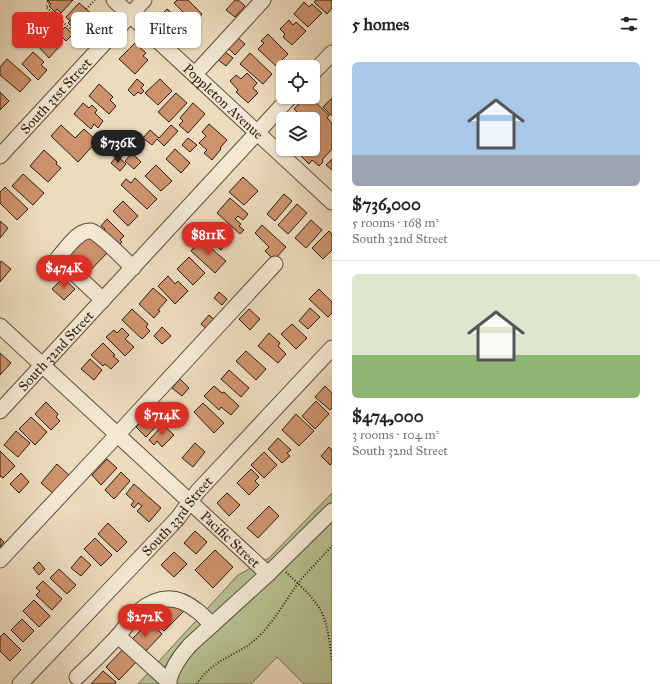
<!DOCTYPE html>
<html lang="en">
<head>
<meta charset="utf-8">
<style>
  :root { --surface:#fff; --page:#f6f6f6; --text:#222; --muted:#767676; --line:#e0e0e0; --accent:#d93025 }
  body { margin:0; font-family:"IM FELL Great Primer",serif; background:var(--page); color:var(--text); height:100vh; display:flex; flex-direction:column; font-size:15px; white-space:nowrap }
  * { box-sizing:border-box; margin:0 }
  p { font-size:13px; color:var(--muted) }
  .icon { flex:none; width:22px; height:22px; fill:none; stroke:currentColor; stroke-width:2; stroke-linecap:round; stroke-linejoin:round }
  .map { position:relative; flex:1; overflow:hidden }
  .side { display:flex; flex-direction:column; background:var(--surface); width:328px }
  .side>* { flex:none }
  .banner { position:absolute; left:12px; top:12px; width:260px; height:36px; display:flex; gap:8px }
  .controls { position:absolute; left:276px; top:60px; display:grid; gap:8px }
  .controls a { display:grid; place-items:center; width:44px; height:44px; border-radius:6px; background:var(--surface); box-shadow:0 1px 3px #0004; font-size:20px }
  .price { position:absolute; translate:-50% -34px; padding:0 9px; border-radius:14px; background:var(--accent); color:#fff; font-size:13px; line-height:26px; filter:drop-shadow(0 1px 2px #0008) }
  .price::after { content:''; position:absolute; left:50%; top:24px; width:12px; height:9px; margin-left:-6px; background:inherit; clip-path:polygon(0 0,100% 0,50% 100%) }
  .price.selected { background:#222; color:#fff }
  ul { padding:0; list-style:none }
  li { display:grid; align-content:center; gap:8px; height:212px; padding:0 20px }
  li+li { border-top:1px solid var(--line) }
  li span { display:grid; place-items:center; height:124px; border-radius:6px; color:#555 }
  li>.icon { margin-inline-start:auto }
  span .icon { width:72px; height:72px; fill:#fffc; stroke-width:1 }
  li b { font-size:17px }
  h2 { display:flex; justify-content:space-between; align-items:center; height:48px; padding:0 20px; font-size:17px }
  .chip { padding:0 14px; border-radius:6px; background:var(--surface); box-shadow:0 1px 3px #0004; font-size:14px; line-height:36px }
  .chip.selected { background:var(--accent); color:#fff }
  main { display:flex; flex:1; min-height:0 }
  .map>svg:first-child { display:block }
</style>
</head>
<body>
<main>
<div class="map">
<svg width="332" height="684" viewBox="0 0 332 684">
  <rect width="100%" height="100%" fill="#eddbbd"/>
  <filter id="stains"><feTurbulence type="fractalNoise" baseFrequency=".005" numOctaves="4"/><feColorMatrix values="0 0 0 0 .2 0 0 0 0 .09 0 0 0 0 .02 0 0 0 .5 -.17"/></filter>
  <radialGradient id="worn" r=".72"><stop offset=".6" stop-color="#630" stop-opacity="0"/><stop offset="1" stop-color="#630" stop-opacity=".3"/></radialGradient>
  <path fill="#b7c092" stroke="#706e50" d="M332,493V684H304L277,657L251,684H138L238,575L269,558Z"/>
  <path fill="#ce936d" stroke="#2a1c0f" d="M47,0H73L61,13L57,9L55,12L49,6L51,4Z
    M177,0H188L202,14L198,19L194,16L190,19L174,3Z
    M235,0H238L245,6L235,17L226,10Z
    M316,0H332V8L327,14L314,2Z
    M304,2L309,7L312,4L322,13L308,27L294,14Z
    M79,3L93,15L80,30L76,26L74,29L68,23L70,21L66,17Z
    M167,9L181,21L179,24L191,34L184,42L158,18Z
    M289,20L293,25L296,22L306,31L292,45L283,37L285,34L280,29Z
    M65,27L73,34L66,41L59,34Z
    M45,33L59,47L49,58L35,43Z
    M268,34L288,54L276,66L258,49L264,43L261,41Z
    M237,37L245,44L235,55L227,47Z
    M135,43L146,53L143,56L148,60L135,74L119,59Z
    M224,51L233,58L226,66L217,59Z
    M33,52L44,62L41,65L47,70L38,80L22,64Z
    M250,53L272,74L263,84L240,64Z
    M7,59L31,80L20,92L0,75V67Z
    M247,73L257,83L253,88L258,93L248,103L236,92L238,90L230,81L236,75L241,79Z
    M137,79L144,85L141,88L144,91L141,94L138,92L134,96L128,90Z
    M160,79L172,91L158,105L145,93Z
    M99,84L113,97L110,100L116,106L109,114L89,96Z
    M0,92L9,101L0,110Z
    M176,93L187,103L169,122L158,112Z
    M305,97H310L329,115L327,118L332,123V149L322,160L323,162L319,166L312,160L309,164L296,151L298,149H313V133L316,130L313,127V119H304L294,109Z
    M332,98V116L323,107Z
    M83,103L89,108L92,105L97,110L95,113L103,121L98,128L94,124L91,129L74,114Z
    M193,103L205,114L188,133L179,125L183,121L180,118Z
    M209,124L227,140L220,148L221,149L212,160L204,153L207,150L199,143L206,136L202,132Z
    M61,125L75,138L84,129L97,141L78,162L51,136Z
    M171,125L178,131L164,146L157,139L152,145L143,138L150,130L159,138Z
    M188,138L197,145L190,152L182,145Z
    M175,149L190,163L181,173L166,159Z
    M44,150L57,162L56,164L61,168L48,182L30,166Z
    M132,153L141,162L134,169L125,161Z
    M117,156L126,164L120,171L111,163Z
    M332,159V170L326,165Z
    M156,165L172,181L161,191L145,176Z
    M23,174L44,193L33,205L12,186Z
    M243,177L258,191L244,205L229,192Z
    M135,178L157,199L147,209L121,185L126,179L131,183Z
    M5,187L28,209L17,220L0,203V192Z
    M284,194L292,201L275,221L267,214Z
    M230,198L248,214L243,220L238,216L235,219L241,224L239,226L244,230L240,234L217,213Z
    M123,201L138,216L128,226L113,211Z
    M297,204L307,213L288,234L278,225Z
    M107,219L124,236L120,240L122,242L117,247L102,232L105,229L101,226Z
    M311,220L322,230L306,248L295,238Z
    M0,221L8,228L0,238Z
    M213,222L231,239L221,250L202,233Z
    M262,225L286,247L274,260L265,251L269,247L255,233Z
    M329,231L332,234V250L323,259L312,248Z
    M90,232L109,251L82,279L63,260Z
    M201,240L226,261L215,273L191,251Z
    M189,257L205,273L193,285L177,269Z
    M1,261L11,269L0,282V262Z
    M168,276L175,284L178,281L188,291L175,304L158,286Z
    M63,278L75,289L64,300L52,289Z
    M153,288L167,300L158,310L160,311L154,318L139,304Z
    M319,289L332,302V313L328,317L309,299Z
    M219,292L227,299L222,305L214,298Z
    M310,308L320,317L308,329L299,321Z
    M132,309L148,324L146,327L150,331L142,339L122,320Z
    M249,309L260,319L250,330L239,319Z
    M209,315L217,322L209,331L201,324Z
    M292,324L307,338L296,349L281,334Z
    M162,327L171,336L162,344L154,336Z
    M122,328L129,335L125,339L134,347L125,356L106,337L114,330L117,333Z
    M269,333L280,343L278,346L286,354L278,363L258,346Z
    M103,343L115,355L113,356L119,361L111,369L105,364L103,366L91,355Z
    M246,351L266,369L256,380L236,361Z
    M0,353L11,363L0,375Z
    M90,359L102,370L94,380L81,369Z
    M229,370L249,388L241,397L221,379Z
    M180,379L189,388L182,396L172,388Z
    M214,386L222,393L224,392L239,406L231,415L221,407L219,410L204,396Z
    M325,386L332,393V408L330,410L315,397Z
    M316,401L329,414L315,429L302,416Z
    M46,402L58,414L56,417L60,421L51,430L35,414Z
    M203,403L224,423L214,433L194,412Z
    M154,409L164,418L146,437L136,427Z
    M296,414L314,431L299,446L282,430Z
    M31,417L47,432L35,445L19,429Z
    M163,425L174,435L162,447L157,441L154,445L149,440Z
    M16,431L30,443L18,457L4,445Z
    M278,438L291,450L287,453L290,456L282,463L268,449Z
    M195,443L205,452L193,467L182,458Z
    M329,447L332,450V463L330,465L321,456Z
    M0,451L15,466L3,478L0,476Z
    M264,452L277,465L264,478L251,465Z
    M107,459L117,468L101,485L92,475Z
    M57,464L71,477L55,495L41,483Z
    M251,469L259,477L255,481L259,485L249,495L237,483Z
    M121,472L130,481L114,499L105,490Z
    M21,473L29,482L19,493L10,484Z
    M134,484L161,508L149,522L137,511L142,506L138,503L134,508L131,505L134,501L126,494Z
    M227,493L240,505L229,516L217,503Z
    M269,506L279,516L258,538L247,528Z
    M108,523L127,542L117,552L98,534Z
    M195,531L207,542L196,554L184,543Z
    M0,538L4,542L0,547Z
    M95,538L112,555L101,566L84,549Z
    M215,550L233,567L213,588L195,570Z
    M174,552L187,564L174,577L161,565Z
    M81,556L91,565L81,576L71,568Z
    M39,562L45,569L39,575L33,568Z
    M59,569L76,585L67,594L50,578Z
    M43,581L62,599L52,610L36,595L40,591L36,588Z
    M171,599L184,611L164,631L152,619Z
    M34,600L50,616L39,627L23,611Z
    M22,619L34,631L23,642L11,630Z
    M149,622L162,634L142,655L129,642Z
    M4,633L21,650L10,661L0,651V637Z
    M125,647L138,660L119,680L106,667Z
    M103,671L116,682L115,684H91Z"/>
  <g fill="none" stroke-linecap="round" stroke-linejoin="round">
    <g stroke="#5b4c3a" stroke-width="17">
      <g id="minor">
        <path id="s1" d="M114,0L332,202"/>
        <path d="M313,73L332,53"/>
        <path d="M195,74L263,0"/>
        <path id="s2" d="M0,156L144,0"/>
        <path d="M103,300L58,258C65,250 75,235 85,232C86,231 89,231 91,231C99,233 126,261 133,268"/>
        <path id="s3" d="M0,326L268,574"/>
        <path id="s4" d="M0,411L290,97"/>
        <path d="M0,560L118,434L275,264"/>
        <path d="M118,636L169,682"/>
        <path d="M77,677C91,664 105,650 118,636C125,628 130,619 138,612C157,596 176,594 196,610C202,614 207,620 212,625"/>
        <path id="s5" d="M20,684L177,519L198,491L332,348"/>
        <path d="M168,684C171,669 180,656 190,645L268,574L332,511"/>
      </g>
    </g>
    <path stroke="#2a1c0f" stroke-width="2" stroke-dasharray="1 2" stroke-linecap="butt" d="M47,1L49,3L46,7L75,33
      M86,9L95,0
      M55,15L57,13L56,11
      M72,40L75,33L77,31L74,28
      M286,572C300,586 317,599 324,618C329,632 330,647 332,661
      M197,684C206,669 221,660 237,652C244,648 251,644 257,638C274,622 285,601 299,582C309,570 321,558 332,546"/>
    <use href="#minor" stroke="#f3e8d4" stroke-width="15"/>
  </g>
  <g text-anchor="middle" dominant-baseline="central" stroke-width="3" stroke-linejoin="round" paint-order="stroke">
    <g font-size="14" fill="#2a1c0f" stroke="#f3e8d4">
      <text stroke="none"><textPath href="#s2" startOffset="82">South 31st Street</textPath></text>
      <text stroke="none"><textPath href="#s1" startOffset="149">Poppleton Avenue</textPath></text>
      <text stroke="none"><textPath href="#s4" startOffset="82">South 32nd Street</textPath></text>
      <text stroke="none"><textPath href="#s5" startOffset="230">South 33rd Street</textPath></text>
      <text stroke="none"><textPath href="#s3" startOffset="314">Pacific Street</textPath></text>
    </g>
  </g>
  <rect width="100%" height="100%" filter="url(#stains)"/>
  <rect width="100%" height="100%" fill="url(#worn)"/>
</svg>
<div class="controls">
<a><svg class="icon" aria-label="locate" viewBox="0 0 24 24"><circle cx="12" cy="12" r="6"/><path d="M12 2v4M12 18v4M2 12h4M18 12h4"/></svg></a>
<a><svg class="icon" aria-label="layers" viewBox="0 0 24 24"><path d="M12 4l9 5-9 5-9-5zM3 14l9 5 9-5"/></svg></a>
</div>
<b class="price selected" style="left:118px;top:164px">$736K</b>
<b class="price" style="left:208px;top:256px">$811K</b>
<b class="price" style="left:64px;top:289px">$474K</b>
<b class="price" style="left:162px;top:436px">$714K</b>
<b class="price" style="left:145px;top:638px">$272K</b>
<div class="banner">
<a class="chip selected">Buy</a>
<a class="chip">Rent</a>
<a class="chip">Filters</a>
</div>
</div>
<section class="side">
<h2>5 homes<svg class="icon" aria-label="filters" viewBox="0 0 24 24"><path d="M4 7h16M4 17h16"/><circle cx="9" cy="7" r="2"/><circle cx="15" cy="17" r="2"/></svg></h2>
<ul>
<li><span style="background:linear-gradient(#a9c7e8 75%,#9aa5b1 0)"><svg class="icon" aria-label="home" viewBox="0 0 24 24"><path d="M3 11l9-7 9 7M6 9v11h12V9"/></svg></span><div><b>$736,000</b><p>5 rooms · 168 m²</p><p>South 32nd Street</p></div></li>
<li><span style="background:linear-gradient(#dfe7d0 65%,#8fb573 0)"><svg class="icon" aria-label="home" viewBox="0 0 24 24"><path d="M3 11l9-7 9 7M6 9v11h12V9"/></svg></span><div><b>$474,000</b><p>3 rooms · 104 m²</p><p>South 32nd Street</p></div></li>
</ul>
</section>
</main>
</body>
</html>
